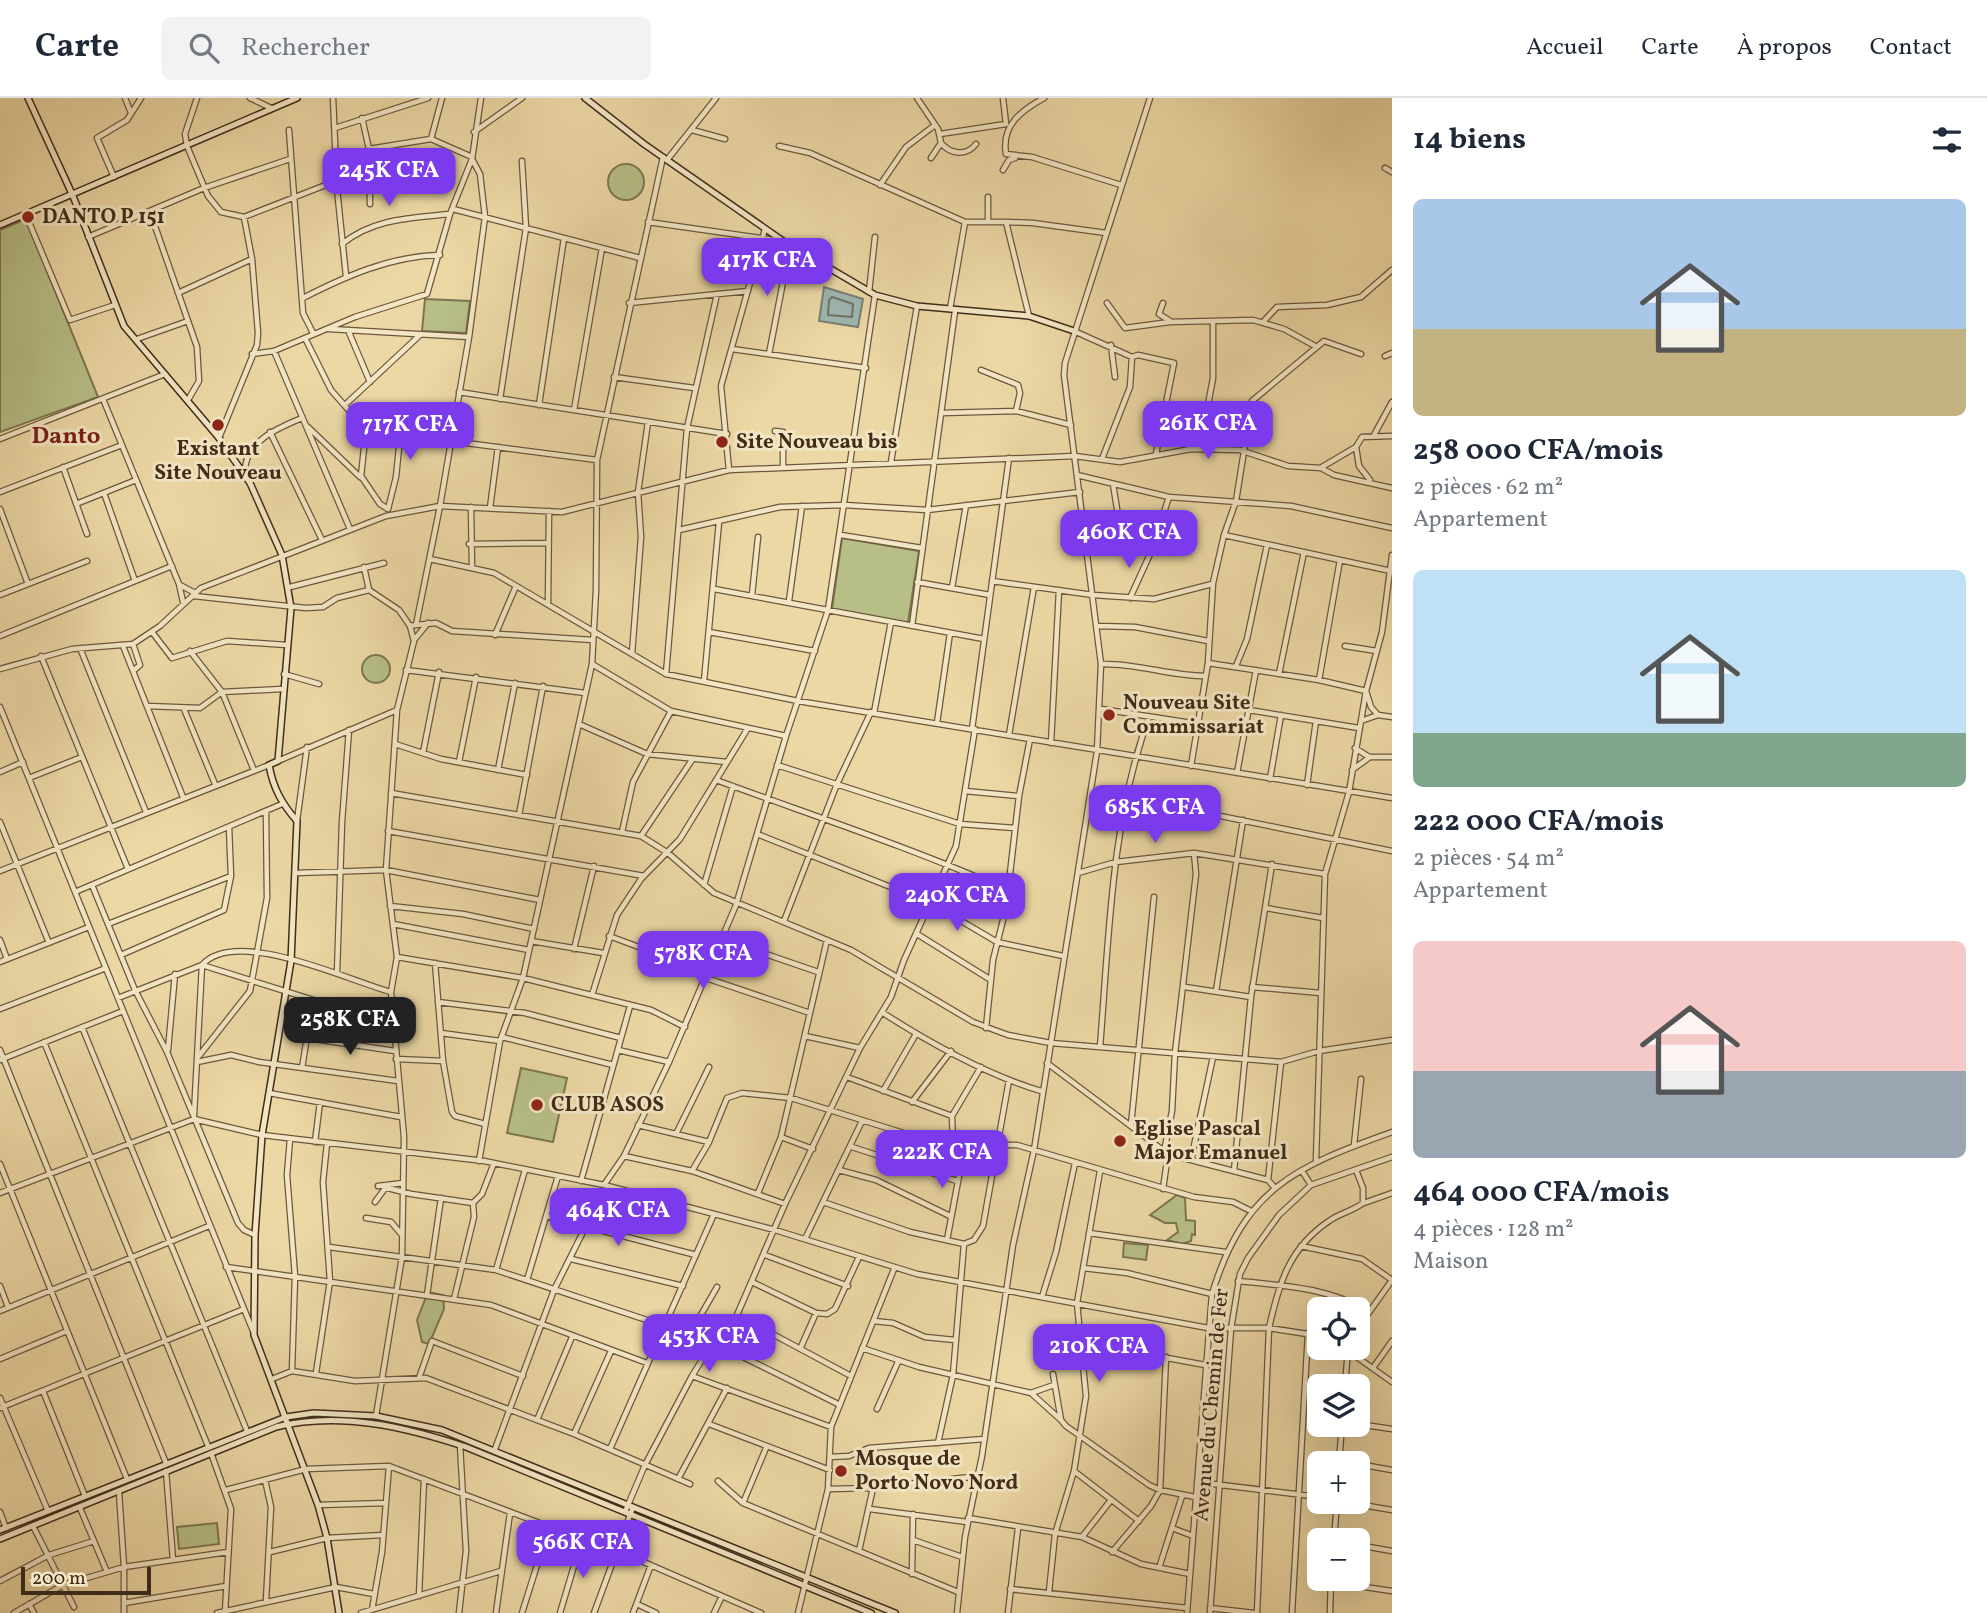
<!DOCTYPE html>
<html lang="fr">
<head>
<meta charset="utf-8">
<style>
  :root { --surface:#fff; --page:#f2f2f3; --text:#1f2937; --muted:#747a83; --line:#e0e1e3; --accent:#7c3aed }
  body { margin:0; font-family:Vollkorn,serif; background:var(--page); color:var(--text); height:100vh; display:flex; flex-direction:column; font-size:26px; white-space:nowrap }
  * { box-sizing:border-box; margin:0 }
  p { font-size:23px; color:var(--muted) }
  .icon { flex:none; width:38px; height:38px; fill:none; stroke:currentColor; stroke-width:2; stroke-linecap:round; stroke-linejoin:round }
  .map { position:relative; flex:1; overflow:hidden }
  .sheet { display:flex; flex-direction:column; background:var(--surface); width:595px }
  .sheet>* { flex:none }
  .tools { position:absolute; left:1307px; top:1199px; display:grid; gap:14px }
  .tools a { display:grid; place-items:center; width:63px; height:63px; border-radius:10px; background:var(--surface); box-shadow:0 7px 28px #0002; font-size:35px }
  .scale { position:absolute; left:21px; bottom:18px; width:130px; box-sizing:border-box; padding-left:7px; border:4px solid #412c1a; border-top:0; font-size:19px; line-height:24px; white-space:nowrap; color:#412c1a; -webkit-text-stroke:5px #f3e6c4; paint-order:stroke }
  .price { position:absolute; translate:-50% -60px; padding:0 16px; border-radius:14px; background:var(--accent); color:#fff; font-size:23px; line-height:46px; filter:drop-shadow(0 2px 4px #0008) }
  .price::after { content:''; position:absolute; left:50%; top:42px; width:21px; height:16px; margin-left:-10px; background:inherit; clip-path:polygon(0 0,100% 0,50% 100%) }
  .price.on { background:#222; color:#fff }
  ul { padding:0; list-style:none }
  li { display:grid; align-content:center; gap:14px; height:371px; padding:0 21px }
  li span { display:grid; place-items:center; height:217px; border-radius:10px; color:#555 }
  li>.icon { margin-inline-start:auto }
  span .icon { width:126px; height:126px; fill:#fffc; stroke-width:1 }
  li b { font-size:30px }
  h2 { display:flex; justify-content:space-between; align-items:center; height:84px; padding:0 21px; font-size:30px }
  header { display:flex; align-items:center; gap:42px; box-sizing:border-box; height:98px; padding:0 35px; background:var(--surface); border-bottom:2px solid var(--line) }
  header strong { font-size:33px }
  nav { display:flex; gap:38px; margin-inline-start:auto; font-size:24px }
  .search { width:490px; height:63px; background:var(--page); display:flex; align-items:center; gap:18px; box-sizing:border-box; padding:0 24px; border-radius:10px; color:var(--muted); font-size:26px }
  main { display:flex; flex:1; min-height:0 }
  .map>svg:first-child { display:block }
</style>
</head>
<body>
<header>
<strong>Carte</strong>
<div class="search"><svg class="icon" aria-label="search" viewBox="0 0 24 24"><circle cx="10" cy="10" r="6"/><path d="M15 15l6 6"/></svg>Rechercher</div>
<nav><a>Accueil</a><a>Carte</a><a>À propos</a><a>Contact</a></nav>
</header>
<main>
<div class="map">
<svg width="1392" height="1515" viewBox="0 0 1392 1515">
  <rect width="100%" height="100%" fill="#ecd8a5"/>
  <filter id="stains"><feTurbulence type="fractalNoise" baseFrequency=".00286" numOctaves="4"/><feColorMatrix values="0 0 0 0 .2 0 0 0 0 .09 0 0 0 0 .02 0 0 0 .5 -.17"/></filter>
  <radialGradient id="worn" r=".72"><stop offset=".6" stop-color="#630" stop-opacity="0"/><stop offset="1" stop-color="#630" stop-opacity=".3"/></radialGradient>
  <path fill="#b7bf87" stroke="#7c7650" stroke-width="2" d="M608 84a18 18 0 1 1 36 0a18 18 0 1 1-36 0Z
    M26,121L98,299L0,334V132Z
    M425,201L470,203L466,235L422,233Z
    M842,440L919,453L908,525L832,511Z
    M362 571a14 14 0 1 1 28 0a14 14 0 1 1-28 0Z
    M521,970L567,980L553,1044L507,1035Z
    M1177,1097L1185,1100L1186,1122L1195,1123V1137L1192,1136L1191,1143L1182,1146L1167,1142L1178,1134L1176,1125H1165L1150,1117Z
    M1124,1145L1148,1147L1146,1162L1123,1159Z
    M428,1194L443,1197L444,1211L429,1246L422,1244L417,1222Z
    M217,1425L219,1446L179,1451L177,1429Z"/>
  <path fill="#9db7b2" stroke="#787f75" stroke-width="2" d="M824,189L863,201L858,229L819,223Z"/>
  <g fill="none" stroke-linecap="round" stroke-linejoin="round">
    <path stroke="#6f7266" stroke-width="2" d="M832,199L853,206L852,219L828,217L829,202Z"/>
    <g stroke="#6c573d" stroke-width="7">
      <path id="street" d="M125,0L131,15
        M197,0L185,36L187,48L208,98L221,114L244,119L336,83
        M250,0L271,10
        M333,0L337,91L346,178
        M917,0L938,31L941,45L931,60
        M1044,0C1022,12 1001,27 1006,56L1032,59L1121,87
        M362,20L369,51L370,106
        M335,30L428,0
        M289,32L303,215L313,235
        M692,32L725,41
        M474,34L522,0
        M940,36L1006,26L1003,0
        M431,41L442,0
        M941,45C951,57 967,58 976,46
        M779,48L810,55L965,124H1006L1029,218
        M369,51L431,41L472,59
        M667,62L716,0
        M1385,70L1392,74
        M1003,72L1009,62L1015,60
        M114,79L97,40L127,22L141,0
        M880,87L906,49L935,27
        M988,99V124
        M453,111L640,160
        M26,117L70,222L115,207
        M648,124L782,143
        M1006,124L1033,125L1106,135
        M88,139L204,90L290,61
        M342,146C374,120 412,120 450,116
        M869,194L875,139
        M178,195L252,161
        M303,200C346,178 391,158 440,157
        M629,205L748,193
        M1107,205L1125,230L1170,224L1253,222L1284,231L1315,248
        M1163,205L1159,216L1170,223
        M950,211L965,124
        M188,223L197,249L199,283L188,302
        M1264,223L1277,209L1327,207L1361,199L1392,172
        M329,231L469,239
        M348,232L370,284
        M1074,233L1132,259L1130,289L1102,361
        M305,240L331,292L366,332L361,378L380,406L388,411
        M137,241L188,223L150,114
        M1111,247L1115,279
        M732,251L866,270
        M274,253L350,431
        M252,256L274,253L355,219L427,196L450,116L472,61L481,0
        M769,256L790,148
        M1385,258L1392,255
        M1132,259L1138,257L1174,265L1156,356
        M981,272L1018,287L1020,295L1016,313
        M614,279L694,290
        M459,294L727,336
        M103,301L179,486L183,504
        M500,301L526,130L522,63
        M346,306L420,237
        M539,307L564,140
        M574,312L602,150
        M942,315L1016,313L1071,327
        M308,329L360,379
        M775,333L783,334V368
        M270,334L322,442
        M1374,337L1392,304
        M219,340L257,247L258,235L252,161L244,119
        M0,341L165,276
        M1356,349L1359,368L1370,382
        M1200,350L1213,280V223
        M891,364L917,208
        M63,369L87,436
        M1322,369L1356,349L1362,339L1392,338
        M729,372L721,288L765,131
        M245,376C243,344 278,330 302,320
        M1077,377L1169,399L1291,408L1392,430
        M0,394L122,347
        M104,395L135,483
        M76,406L136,382
        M471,409L472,470
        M490,410L498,349
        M0,411L28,486
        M388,411L396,379L400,340L405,337L597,362
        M679,432L780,409L844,407L927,412L1080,394
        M841,437L922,450
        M1224,437L1236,403L1252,303L1324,243L1361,256
        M1117,440L1151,454L1169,399
        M469,446L548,445
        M1087,450L1117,440L1118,417L1113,386
        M430,461L494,475L666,576L798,603L1392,700
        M364,469L369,492L399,512L410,528
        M992,483L1093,497L1154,501L1212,486
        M917,484L990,497
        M180,487L195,495
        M290,489L384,465
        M952,490L966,407
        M714,491L984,541
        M0,497L87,463
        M752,497L758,439
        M194,498L306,510L323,509L337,500L369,492
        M1130,500L1151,454
        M789,503L802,408
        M548,506L549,413
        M416,527L436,525L452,533L593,542
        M912,528L955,213
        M1097,528L1135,529L1208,543
        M152,534L172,560L227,543L287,547
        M709,534L815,553
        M495,537L516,488
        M0,538L172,468
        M414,542L428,525
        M133,546L140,567L133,573
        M123,548L183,699
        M1345,548L1377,553
        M80,550L146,714
        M190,553L222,594L253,670
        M632,556L641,439L638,394L648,324
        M41,558L128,771
        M1208,565L1319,582L1366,593L1371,609L1378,617
        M592,566L671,613L786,638
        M1101,566C1137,565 1170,578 1205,578
        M1236,568L1247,541L1267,447
        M0,571L72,551L133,546L160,528L201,490L386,418L440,408L562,414L729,372L1075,358L1120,364L1191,351L1240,352L1288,368L1321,370L1334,377L1392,390
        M406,572L585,595
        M284,576L319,586
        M666,576L687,330L717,196
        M1279,576L1304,454
        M1319,582L1340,462
        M704,583L719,424
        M147,608L200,610L222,594L282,591
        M0,609L253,1233
        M184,611L215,686
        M1101,611L1198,626
        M1249,612L1359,630
        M874,615L891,524
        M1361,623L1378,617L1392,619
        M937,625L950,535
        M579,626L647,656L727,664
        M972,631L1009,360
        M1009,637L1034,489
        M1051,645L1059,492
        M395,646L441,661L527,677
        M1355,650L1369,659
        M423,655L439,574
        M278,663L397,612
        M459,664L476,579
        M777,667L960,726L1015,730
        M1191,668L1208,565L1213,485L1224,437L1391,473
        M498,672L515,585
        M1352,672L1370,659H1392
        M0,674L23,664
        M1237,675L1256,572
        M29,680L82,659
        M1270,681L1281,617
        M716,682C814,718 912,750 1007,792
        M1307,687L1316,623
        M965,693L1019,698
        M391,695L641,738L668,755L714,795L851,852L973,924L1008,937L1051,945L1281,964L1319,953L1392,942
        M1127,699L1392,753
        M519,717L543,588
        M297,723L307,649
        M0,724L49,845
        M388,733L644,778
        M622,734L633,684L671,613
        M757,736L931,805L997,844L1063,858
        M641,738L692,662
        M0,773L269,667
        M296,775L386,772L540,802
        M1078,775L1116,764L1194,755L1325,776
        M92,787L135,892L167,954L238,1125L244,1132L255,1137
        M704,787L733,688
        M75,794L282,706
        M390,808L463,816L534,831
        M1266,810L1323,820
        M784,823L837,686L871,614
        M108,826L231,778
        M393,826L529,852
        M917,836L991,882
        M609,838L647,852L706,880L810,915
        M722,841L818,874
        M0,842L7,861
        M531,843L603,855
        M574,851L594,768
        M121,857L224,812L231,778L229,729
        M397,859L523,880L651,912L685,929
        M0,864L89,829
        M435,865L443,963L452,1014L455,1018L485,1026
        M337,875L342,724L349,632
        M1185,889L1251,899
        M1252,889L1321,895
        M1216,893L1243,722
        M592,897L617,817L641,781L680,741L748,630
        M118,900L202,867L393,927
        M438,904L525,915L621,940
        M0,911L106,870
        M883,915C930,945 987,977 1041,993
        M82,929L247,1333
        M986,930L993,862L1006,810L1019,698L1030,641
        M441,935L500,943
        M805,938L860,950
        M502,939L613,967
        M307,940L395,953
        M44,944L208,1348
        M1100,949C1109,839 1111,723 1149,619
        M0,952L166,1365
        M168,952L175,876
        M618,952L669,964
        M198,959L250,893L267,800L266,714
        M396,961L443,963
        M0,962L123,913
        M197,964L231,957L259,964L398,983
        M1047,965L1168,1056L1268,1082L1275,1090
        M302,970L313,902
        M847,979L952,1018
        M883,993L916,936
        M269,995L401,1019
        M912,1004L951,953
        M194,1017L202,867C236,828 349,883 391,894
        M638,1027L709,1044
        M1131,1027L1154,799
        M676,1036L709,969
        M781,1039L813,1051
        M290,1041L287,1077L295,1178L292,1273
        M315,1044L320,1004
        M953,1047L952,1018L981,969
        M1354,1047L1361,981
        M852,1049L957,1083
        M1164,1054L1172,1013L1175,955L1196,776L1194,755
        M624,1058L692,1073L785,1106
        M1191,1062L1213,959
        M1316,1062L1325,776L1349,694L1366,593L1382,534L1392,457
        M479,1063L500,943L523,880L592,566L596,492L597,362L663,59
        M0,1066L127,1381
        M839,1072L876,1082L950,1118
        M692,1073L709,1044L727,1000L742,995L791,1000L942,1047H1017L1194,1099L1233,1104L1251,1113
        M1234,1073L1251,899L1272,766
        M1302,1073L1311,1087
        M1268,1082L1281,964
        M581,1083L630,908
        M604,1087L624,1058L669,964L736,807L786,638L828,512L875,197
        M378,1088L403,1085
        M384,1089L411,1096L473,1105
        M1163,1091L1168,1056
        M0,1095L194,1021L262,1037L484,1063L604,1087L775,1132L917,1176L1208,1230H1269L1320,1238
        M758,1095L781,1039L827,842
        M375,1104L386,1089
        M823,1104L910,1134L964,1146L974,1142L983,1128L1009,982
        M1364,1105L1392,1095
        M546,1118L696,1157
        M366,1120L391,1124L402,1137
        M1089,1135L1225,1154
        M805,1141L862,1023
        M947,1142L965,1046
        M1301,1148L1362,1161L1392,1182
        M329,1149L496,1172L713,1244L840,1307
        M765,1157L848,1188
        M571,1161L683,1188
        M226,1169L491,1207L647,1265
        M1083,1170L1127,1175L1212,1196
        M496,1172L525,1072
        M527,1182L558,1078
        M1238,1183C1287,1188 1324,1189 1369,1213
        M752,1184L816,1215L827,1216L835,1211L859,1159
        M0,1188L8,1209
        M427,1197L441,1100
        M1042,1199L1056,1154L1075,1065
        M454,1201L474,1119L473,1105L482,1096L494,1065
        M0,1213L209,1128
        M737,1217L851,1278
        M874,1223L893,1225L925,1239L955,1242
        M1358,1230L1392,1182
        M690,1236L717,1189
        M1082,1244L1205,1267
        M801,1249L816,1215
        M862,1250L919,1269L1031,1295L1054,1287
        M1344,1250L1392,1284
        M0,1261L67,1233
        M1373,1270L1392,1243
        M316,1275L330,1183L323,1084L327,1045
        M1053,1276L1061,1322L1066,1328L1149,1387L1160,1392L1195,1399
        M692,1278L831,1329
        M419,1280L432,1243L523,1278
        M272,1281L292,1273L355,1283L426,1280L574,1336L690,1386
        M1345,1288L1348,1251
        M43,1293L85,1398
        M1031,1295L1061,1322
        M0,1300L48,1413
        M0,1310L244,1211
        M877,1311L898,1264
        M376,1318L402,1159L404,1039L391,894L397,859L386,772L397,612L414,543L410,528L416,527L440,408L469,239L485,119L480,76L472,61
        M537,1322L572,1239
        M709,1326L830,1372
        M1358,1326L1392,1331
        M574,1336L611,1253
        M938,1345L953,1277L964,1146
        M495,1351L554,1192L586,1128
        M610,1351L714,1116
        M211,1355L231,1411L225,1515
        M830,1359L849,1358L869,1350L984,1341
        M1339,1363L1353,1365
        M1339,1365L1342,1326
        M1358,1366L1392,1372
        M166,1373L173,1462
        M1074,1373L1139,1423
        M678,1381L727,1290
        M265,1382L271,1409L266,1503
        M718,1383L743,1405L958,1494
        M1197,1384L1320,1399
        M828,1391L873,1390L979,1378
        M226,1392L306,1371L389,1368L616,1454
        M119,1394L124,1469V1515
        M1345,1404L1392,1412
        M743,1405L766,1350
        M318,1407L386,1405
        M80,1410L107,1474
        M870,1411L967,1424
        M0,1414L6,1430
        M625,1414L645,1367L692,1278L713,1244L737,1217L785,1106L860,950L891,899L904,862L956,748L975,631
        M968,1420L1082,1439L1141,1466L1190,1476
        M33,1428L74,1509
        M1172,1430L1193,1438
        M1082,1439L1111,1402
        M913,1442L962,1459
        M1334,1442L1337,1404
        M1358,1447L1392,1453
        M616,1452L761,1515
        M859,1453L873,1390
        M270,1454L327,1440L383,1437
        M1112,1454L1151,1408L1160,1392L1166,1259
        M1159,1470L1182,1398
        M912,1476L913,1416
        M0,1483L49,1457L94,1443
        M1331,1484L1392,1493
        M1010,1491L1187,1510
        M1049,1494L1055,1436L1074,1373L1086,1298L1077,1205L1100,1073
        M419,1498L424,1381
        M124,1505L226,1488
        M29,1506L34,1515
        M637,1506L656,1515
        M1210,1510L1254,1515
        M372,1512L382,1454L389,1368
        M14,1515L63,1487L124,1469L228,1454
        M217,1515L336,1489L374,1496
        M361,1515L501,1473
        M459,1515L466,1453L460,1347
        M496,1515L510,1415
        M522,1515L549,1429
        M560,1515L582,1441
        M594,1515L633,1409
        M633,1515L651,1467
        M714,1515L722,1498
        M798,1515L828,1391L831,1329L894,1171
        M957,1515L965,1439L982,1358L1013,1147L1034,1052L1097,653L1101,566L1064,277L1065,265L1150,0
        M1008,1515L1018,1430
        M1187,1515L1212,1196C1244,1091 1294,1069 1392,1034
        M1210,1515L1231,1231L1240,1176L1248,1160L1279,1117L1311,1087L1392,1059
        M1257,1515L1269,1230C1279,1185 1289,1150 1329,1123C1340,1115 1353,1113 1363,1105V1090L1356,1072
        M1292,1515L1308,1235
        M1330,1515L1331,1480"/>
    </g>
    <g stroke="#412c1a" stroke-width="8">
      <path id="secondary" d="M28,0L73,98L124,228L219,340L250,385L282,457L291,510L278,663L269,667C273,690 282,706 297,723L291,863L262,1037L255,1137L254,1237L318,1407L327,1440L339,1515
        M585,0L644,46L783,143L875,197L917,208L1029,218L1074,233
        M0,127L297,0
        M0,1432L286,1319L314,1315L376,1318L442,1332L895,1515
        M0,1441L276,1329C339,1313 406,1329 466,1349L871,1515"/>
    </g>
    <use href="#street" stroke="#f3e6c4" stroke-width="4.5"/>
    <use href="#secondary" stroke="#f3e6c4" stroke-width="5"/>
  </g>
  <g fill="#8f2418" stroke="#f3e6c4" stroke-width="2.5">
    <circle cx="28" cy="119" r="7"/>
    <circle cx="218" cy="327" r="7"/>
    <circle cx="722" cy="344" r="7"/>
    <circle cx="1109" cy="617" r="7"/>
    <circle cx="537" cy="1007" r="7"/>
    <circle cx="1120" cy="1043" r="7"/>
    <circle cx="841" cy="1373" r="7"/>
  </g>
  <g text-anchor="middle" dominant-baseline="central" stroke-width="6" stroke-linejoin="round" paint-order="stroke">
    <g font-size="21" font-weight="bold" fill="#412c1a" stroke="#f3e6c4" text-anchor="start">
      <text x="42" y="119">DANTO P 151</text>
      <text x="736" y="344">Site Nouveau bis</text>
      <text x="218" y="351" text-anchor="middle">Existant<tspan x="218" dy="24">Site Nouveau</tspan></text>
      <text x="1123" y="605">Nouveau Site<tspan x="1123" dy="24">Commissariat</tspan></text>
      <text x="551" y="1007">CLUB ASOS</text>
      <text x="1134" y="1031">Eglise Pascal<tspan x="1134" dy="24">Major Emanuel</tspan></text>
      <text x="855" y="1361">Mosque de<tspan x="855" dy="24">Porto Novo Nord</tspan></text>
    </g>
    <g font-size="21" fill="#412c1a" stroke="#f3e6c4">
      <text transform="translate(1212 1307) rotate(-85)">Avenue du Chemin de Fer</text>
    </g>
    <g font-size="24" font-weight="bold" fill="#7a1f14" stroke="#f3e6c4">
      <text x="66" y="339">Danto</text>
    </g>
  </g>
  <rect width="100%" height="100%" filter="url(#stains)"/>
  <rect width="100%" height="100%" fill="url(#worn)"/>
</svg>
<div class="tools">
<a><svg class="icon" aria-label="locate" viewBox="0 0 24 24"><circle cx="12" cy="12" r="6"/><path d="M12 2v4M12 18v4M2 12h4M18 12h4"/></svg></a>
<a><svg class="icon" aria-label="layers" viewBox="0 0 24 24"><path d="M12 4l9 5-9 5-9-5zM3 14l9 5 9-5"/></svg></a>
<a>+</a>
<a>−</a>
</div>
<div class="scale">200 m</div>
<b class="price" style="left:389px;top:110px">245K CFA</b>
<b class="price" style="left:767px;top:200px">417K CFA</b>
<b class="price" style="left:1208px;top:363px">261K CFA</b>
<b class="price" style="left:410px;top:364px">717K CFA</b>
<b class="price" style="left:1129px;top:472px">460K CFA</b>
<b class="price" style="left:1155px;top:747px">685K CFA</b>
<b class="price" style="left:957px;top:835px">240K CFA</b>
<b class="price" style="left:703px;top:893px">578K CFA</b>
<b class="price on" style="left:350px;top:959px">258K CFA</b>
<b class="price" style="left:942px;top:1092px">222K CFA</b>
<b class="price" style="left:618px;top:1150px">464K CFA</b>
<b class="price" style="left:709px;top:1276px">453K CFA</b>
<b class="price" style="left:1099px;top:1286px">210K CFA</b>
<b class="price" style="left:583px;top:1482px">566K CFA</b>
</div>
<section class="sheet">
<h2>14 biens<svg class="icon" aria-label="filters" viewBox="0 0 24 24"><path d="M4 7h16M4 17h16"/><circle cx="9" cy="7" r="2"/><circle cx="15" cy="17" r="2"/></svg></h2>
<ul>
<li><span style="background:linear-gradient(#a9c7e8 60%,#c2b280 0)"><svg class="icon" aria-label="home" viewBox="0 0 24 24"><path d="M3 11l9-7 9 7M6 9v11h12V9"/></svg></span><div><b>258 000 CFA/mois</b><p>2 pièces · 62 m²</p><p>Appartement</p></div></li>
<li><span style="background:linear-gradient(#bfe0f5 75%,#7fa58c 0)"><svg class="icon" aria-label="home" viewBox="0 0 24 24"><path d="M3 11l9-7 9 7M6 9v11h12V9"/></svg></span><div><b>222 000 CFA/mois</b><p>2 pièces · 54 m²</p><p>Appartement</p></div></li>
<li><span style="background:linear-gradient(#f6c9c9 60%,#9aa5b1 0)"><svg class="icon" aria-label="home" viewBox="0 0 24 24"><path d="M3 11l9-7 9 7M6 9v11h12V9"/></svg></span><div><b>464 000 CFA/mois</b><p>4 pièces · 128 m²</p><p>Maison</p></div></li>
</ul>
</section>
</main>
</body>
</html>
